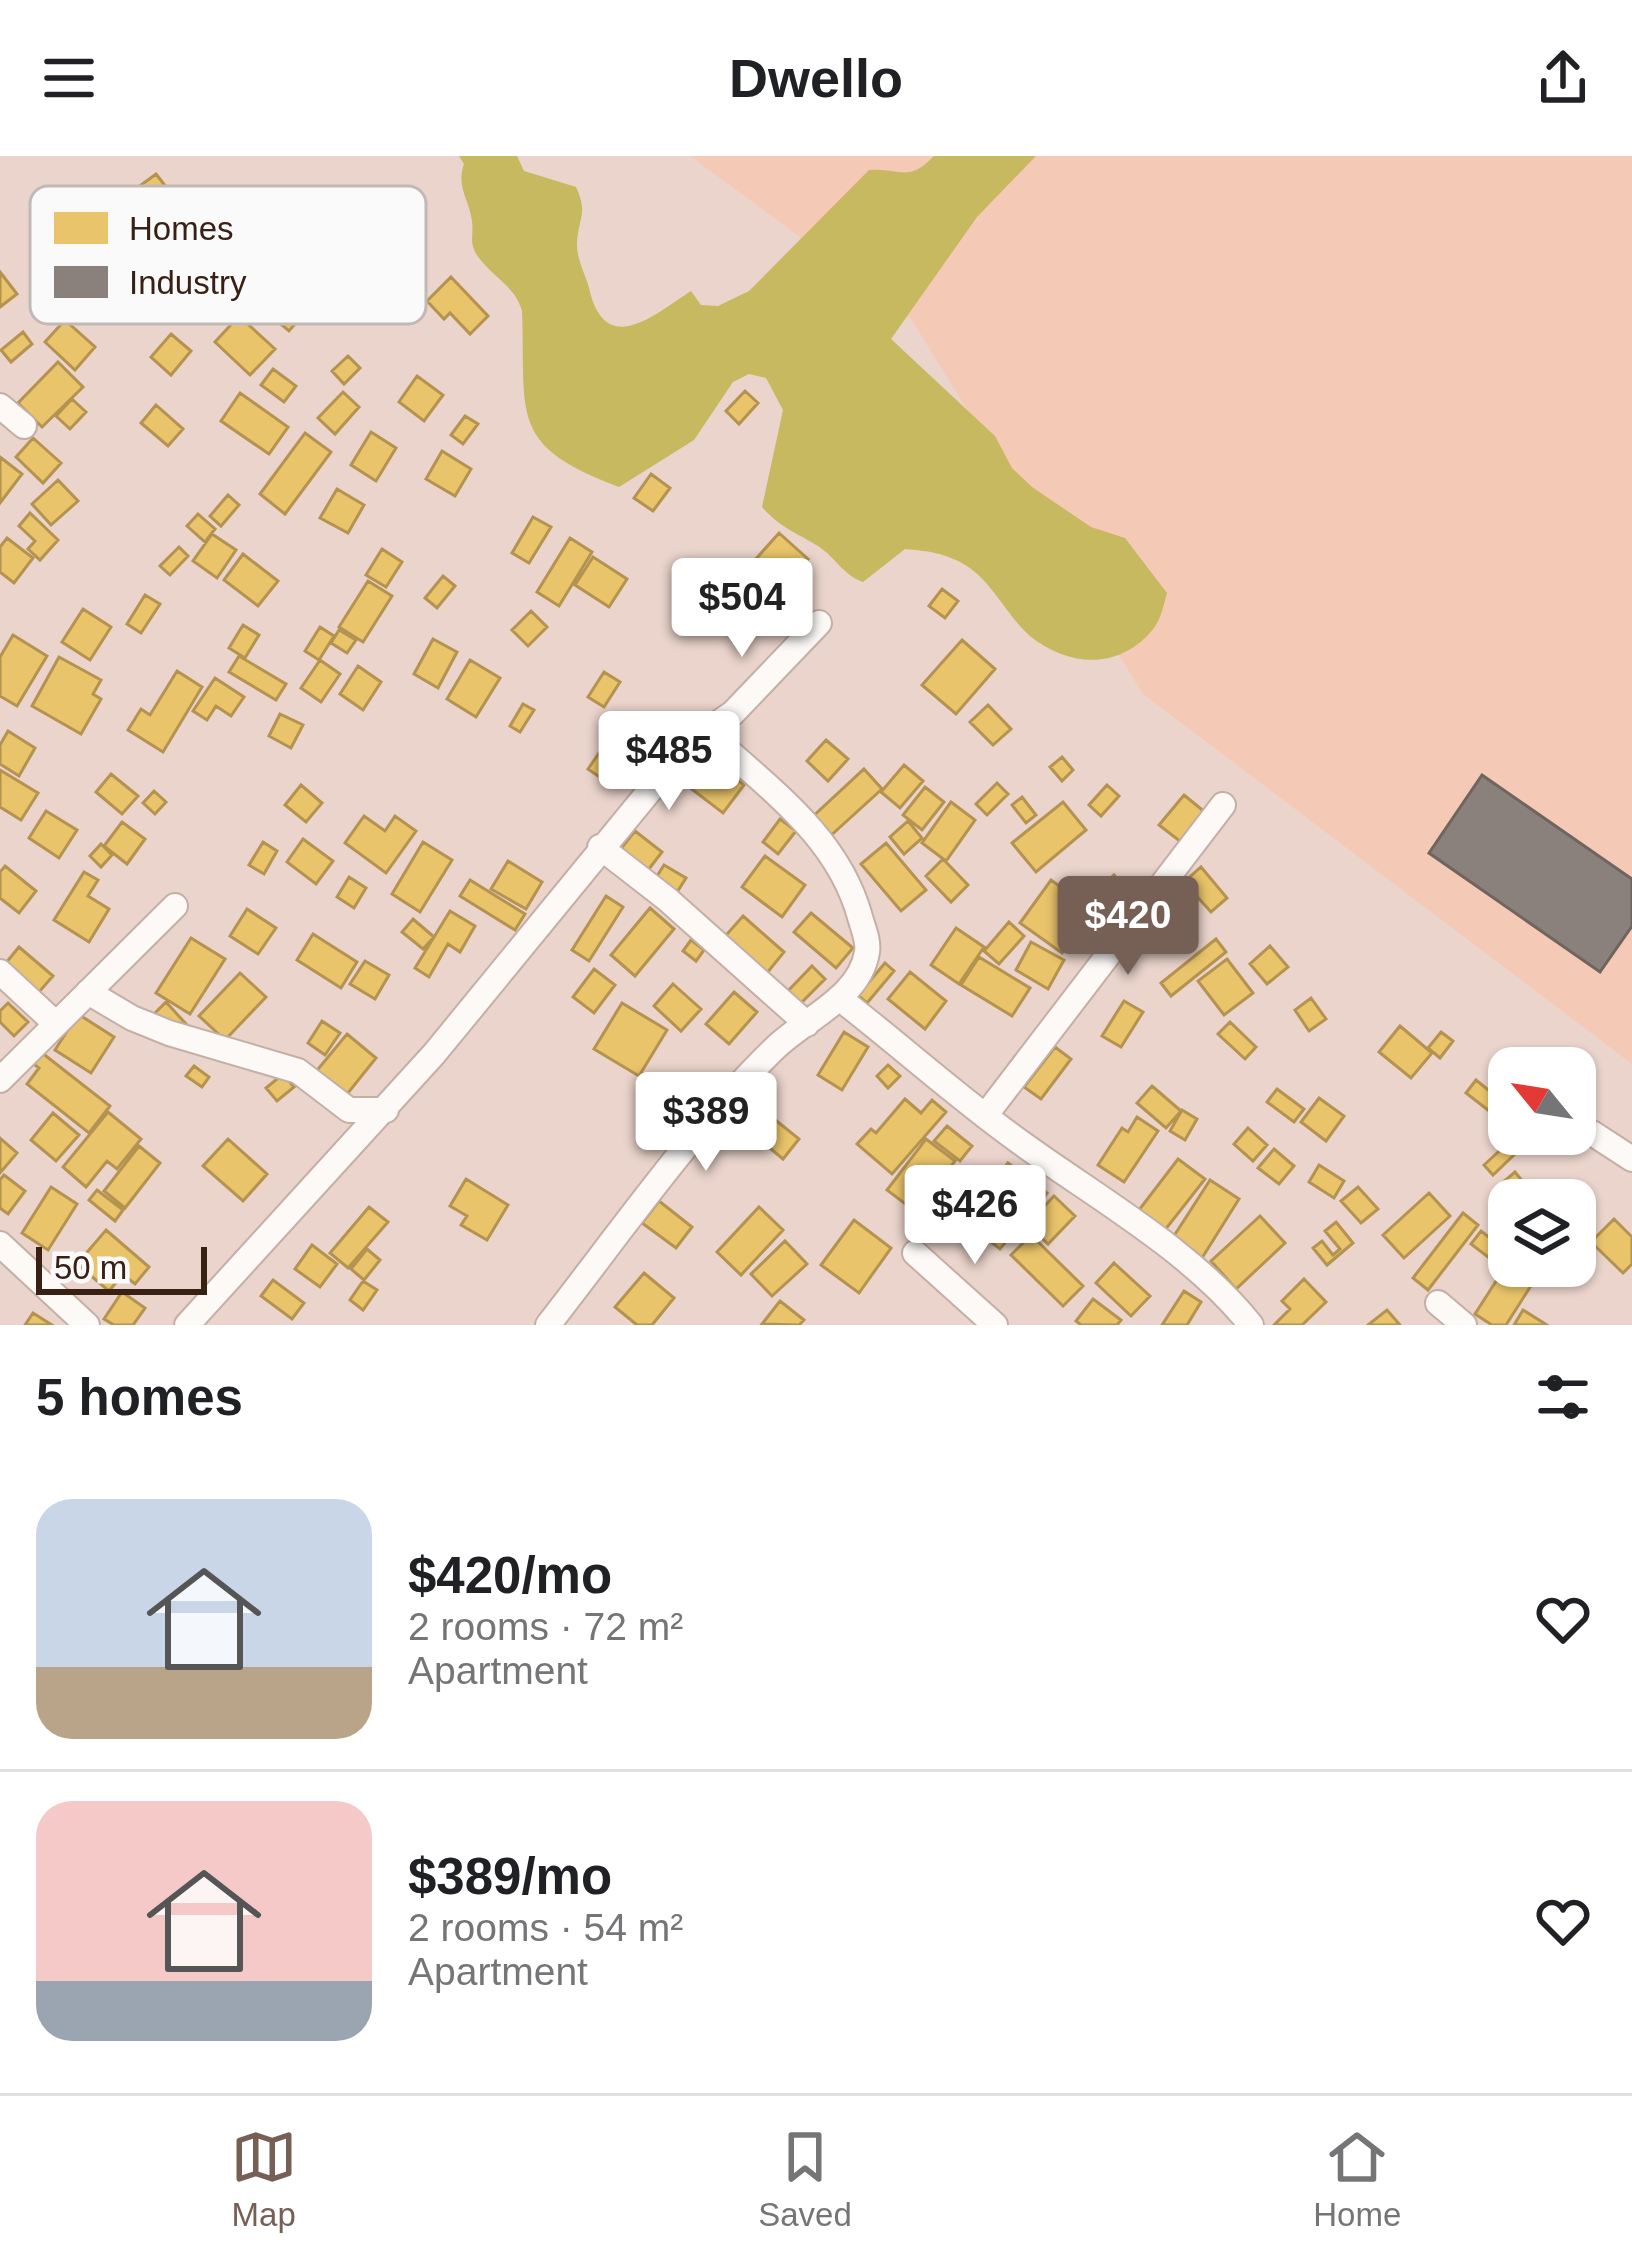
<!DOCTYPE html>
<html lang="en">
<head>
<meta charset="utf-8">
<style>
  :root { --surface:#fff; --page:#f6f6f6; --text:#202124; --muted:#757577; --line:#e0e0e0; --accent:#765f55 }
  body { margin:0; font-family:Helvetica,sans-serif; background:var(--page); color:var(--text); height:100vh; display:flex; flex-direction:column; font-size:45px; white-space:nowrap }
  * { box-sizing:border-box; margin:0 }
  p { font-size:39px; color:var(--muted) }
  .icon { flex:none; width:66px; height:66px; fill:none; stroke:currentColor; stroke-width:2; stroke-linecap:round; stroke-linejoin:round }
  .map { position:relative; height:1169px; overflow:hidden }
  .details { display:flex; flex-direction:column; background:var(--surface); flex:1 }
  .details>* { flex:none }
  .needle { width:78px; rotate:300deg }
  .fabs { position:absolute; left:1488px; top:891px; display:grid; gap:24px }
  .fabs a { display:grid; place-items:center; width:108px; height:108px; border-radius:24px; background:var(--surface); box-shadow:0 3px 9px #0004; font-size:60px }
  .scale { position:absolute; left:36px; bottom:30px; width:171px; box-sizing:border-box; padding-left:12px; border:6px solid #382015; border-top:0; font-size:33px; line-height:42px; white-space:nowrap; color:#382015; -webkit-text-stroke:9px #fafafa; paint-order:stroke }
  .price { position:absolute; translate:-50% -102px; padding:0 27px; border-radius:12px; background:#fff; color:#222; font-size:39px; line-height:78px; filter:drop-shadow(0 3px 6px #0008) }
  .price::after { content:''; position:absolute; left:50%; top:72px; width:36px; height:27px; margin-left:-18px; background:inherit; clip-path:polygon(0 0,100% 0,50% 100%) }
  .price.on { background:var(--accent); color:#fff }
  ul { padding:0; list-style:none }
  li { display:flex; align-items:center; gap:36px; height:300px; padding:0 36px }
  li+li { border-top:3px solid var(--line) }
  li span { display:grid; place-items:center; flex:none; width:336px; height:240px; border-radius:36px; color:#555 }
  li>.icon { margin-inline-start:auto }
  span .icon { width:144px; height:144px; fill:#fffc; stroke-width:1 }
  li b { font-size:51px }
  h2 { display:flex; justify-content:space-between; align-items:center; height:144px; padding:0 36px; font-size:51px }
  header { display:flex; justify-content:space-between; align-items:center; height:156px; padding:0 36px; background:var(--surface); font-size:54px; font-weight:700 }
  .tab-bar { display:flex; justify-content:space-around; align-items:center; height:168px; border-top:3px solid var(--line); background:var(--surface); font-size:33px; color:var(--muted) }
  .tab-bar a { display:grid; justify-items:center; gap:6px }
  .tab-bar .on { color:var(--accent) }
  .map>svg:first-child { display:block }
</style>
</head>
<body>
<header><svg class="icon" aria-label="menu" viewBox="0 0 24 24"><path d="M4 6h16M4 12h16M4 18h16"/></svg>Dwello<svg class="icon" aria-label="share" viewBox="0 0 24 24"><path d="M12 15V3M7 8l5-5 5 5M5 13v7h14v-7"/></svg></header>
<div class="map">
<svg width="1632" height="1169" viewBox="0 0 1632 1169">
  <rect width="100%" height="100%" fill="#ead4cb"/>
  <path fill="#f4cab7" d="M690,0H1632V908L1143,538L911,163Z"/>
  <path fill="#c6b960" d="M459,0H517L524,15L576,31C588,57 579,60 577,86C576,102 585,117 589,132C605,203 654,159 691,135L701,149L718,150L749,135L869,14C901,12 908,27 934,0H1036L977,61L891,183L995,280L1012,312L1032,331L1091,371L1125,382L1167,437C1164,448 1161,463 1154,472C1121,514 1070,512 1030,480C1007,460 993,427 967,410C946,397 928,395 905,393L863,426C842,418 836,402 818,390C797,377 779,371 762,351L783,254L766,222L749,218L733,226L694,284L619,331C508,289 526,261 522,155C515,130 494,122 479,102C468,88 474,80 472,65C469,43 456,31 464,8Z"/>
  <path fill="#e9c46a" stroke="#b49350" stroke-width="3" d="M156,18L177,45L192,34L203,49L182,65L169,48L160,54L141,29Z
    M0,116L17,138L0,151Z
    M451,121L488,160L470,178L450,157L444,163L427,145Z
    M299,137L312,148L289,175L276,164Z
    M239,160L275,193L250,219L215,186Z
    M65,164L95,191L75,214L45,186Z
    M23,176L32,188L11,206L1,194Z
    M171,178L191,195L171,219L151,201Z
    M348,200L360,212L344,228L332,215Z
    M58,206L83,231L42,271L18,247Z
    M273,213L296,230L284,246L261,229Z
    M417,220L443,239L424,265L399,246Z
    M745,235L758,247L739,268L726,255Z
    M343,236L359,251L335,278L318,262Z
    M240,237L288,271L269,298L221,265Z
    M72,243L86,256L70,273L56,260Z
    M156,249L183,273L168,290L141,267Z
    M465,260L478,268L463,288L451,279Z
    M371,276L396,292L376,325L351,309Z
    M305,277L331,296L285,358L260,338Z
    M33,282L61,307L43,327L16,301Z
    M442,295L471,313L455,340L426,323Z
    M0,301L22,318L0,347Z
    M651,318L670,332L653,355L634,342Z
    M58,324L78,345L51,369L32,348Z
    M337,333L364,349L348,377L320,362Z
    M228,339L239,349L221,370L210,360Z
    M30,357L58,384L40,404L28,393L35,385L19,370Z
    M198,358L215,373L205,386L187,370Z
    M533,361L551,371L529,407L512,397Z
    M779,377L808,403L784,430L755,404Z
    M212,378L236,394L217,422L193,405Z
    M7,382L33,402L14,427L0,416V391Z
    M570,382L592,396L559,450L537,436Z
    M179,391L188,400L170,419L160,410Z
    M382,393L402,406L386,431L366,419Z
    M243,398L278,425L258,450L224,424Z
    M593,401L627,423L609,451L575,429Z
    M743,409L771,426L760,443L732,426Z
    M443,420L455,430L437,452L425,442Z
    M368,425L392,440L363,486L339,471Z
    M942,433L958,445L945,462L929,450Z
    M145,439L160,448L141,477L127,468Z
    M83,453L111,471L90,504L62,486Z
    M531,455L547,471L528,490L512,474Z
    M243,469L259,479L245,502L229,492Z
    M320,471L334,480L319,504L305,495Z
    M339,474L356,484L347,497L331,487Z
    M13,479L47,500L17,550L0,540V501Z
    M433,483L457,496L438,532L414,518Z
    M962,484L995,513L956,558L922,529Z
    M239,500L286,528L276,544L229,516Z
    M59,501L101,524L93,538L101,543L81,578L32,550Z
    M320,504L340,518L321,546L301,532Z
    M470,504L500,522L476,561L447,543Z
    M358,510L381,526L363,554L340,538Z
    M177,515L202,531L163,596L128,574L141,553L150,559Z
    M604,516L620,526L604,551L588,541Z
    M215,522L244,541L231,560L216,550L207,564L193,555Z
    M523,548L534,554L520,576L510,570Z
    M988,549L1011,573L993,589L970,566Z
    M280,558L303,569L291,592L269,580Z
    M8,575L35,592L19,620L0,608V589Z
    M826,584L848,603L828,625L807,605Z
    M606,587L641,609L630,626L615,615L607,626L588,613Z
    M1062,601L1073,614L1062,625L1050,611Z
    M904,609L923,625L900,652L881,636Z
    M864,613L882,633L827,683L809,664Z
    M0,614L38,637L21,664L0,651Z
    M700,616L718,629L728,617L744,629L723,657L689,631Z
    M111,618L138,640L122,658L96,636Z
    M997,627L1008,638L987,659L976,648Z
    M301,629L322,647L306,666L285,649Z
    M1107,629L1119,640L1101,660L1089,649Z
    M925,631L944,646L922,674L903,659Z
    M154,635L166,646L155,658L143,647Z
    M1184,639L1206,657L1181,686L1159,669Z
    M1022,641L1036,659L1026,667L1012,649Z
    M951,646L975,664L946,705L922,687Z
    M1063,646L1086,674L1036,716L1012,687Z
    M46,655L77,674L59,702L29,682Z
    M364,660L385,675L395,660L416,675L386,717L345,687Z
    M780,663L796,675L778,698L763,686Z
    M908,665L922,682L904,698L890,681Z
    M122,666L145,683L127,708L104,690Z
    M635,675L662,696L642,722L615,700Z
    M303,683L333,705L316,728L287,706Z
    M263,686L277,695L264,718L249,709Z
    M423,686L452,704L420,756L392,738Z
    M886,687L926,734L901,755L861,708Z
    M101,688L112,699L101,711L90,700Z
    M765,700L805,729L782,761L742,731Z
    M943,703L968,729L951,746L926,720Z
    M508,705L542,726L526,753L491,733Z
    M664,709L686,722L674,741L652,728Z
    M5,710L36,735L19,757L0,742V716Z
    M1201,711L1227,742L1211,756L1184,726Z
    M84,716L98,724L88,740L109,753L89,786L54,764Z
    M1114,719L1134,741L1109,766L1088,744Z
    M349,721L366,732L354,752L337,741Z
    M470,724L525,758L515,774L460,740Z
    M1051,724L1093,754L1062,797L1020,767Z
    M1168,728L1184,743L1166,762L1150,748Z
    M606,740L623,751L589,805L572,794Z
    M650,752L674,773L635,820L611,799Z
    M247,753L276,772L258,798L230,780Z
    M450,755L475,770L460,796L448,788L429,821L415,812Z
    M811,757L853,792L836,812L794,776Z
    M743,760L784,796L762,823L720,786Z
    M413,763L434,781L423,793L402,776Z
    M1009,766L1024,780L999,808L984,795Z
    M956,772L984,791L959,828L931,809Z
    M313,778L357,806L341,832L297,804Z
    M191,782L225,803L190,858L156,837Z
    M1216,783L1226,796L1171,840L1161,827Z
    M691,784L704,794L696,805L683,795Z
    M1031,786L1064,804L1048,833L1016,814Z
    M1270,790L1288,811L1267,828L1250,808Z
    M19,791L53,820L39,836L5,808Z
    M979,801L1030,832L1012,860L961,829Z
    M1227,803L1253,837L1224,859L1198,825Z
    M365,805L389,819L375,843L350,828Z
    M885,807L894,815L867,847L858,839Z
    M812,810L825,823L796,852L784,839Z
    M594,813L615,829L594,857L573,841Z
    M910,816L946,845L925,873L888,843Z
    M240,817L266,841L225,884L199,860Z
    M673,828L701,853L681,875L654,850Z
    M734,836L757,856L729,888L706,868Z
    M1311,842L1326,863L1309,875L1295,854Z
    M1124,845L1143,856L1121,891L1102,880Z
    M166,846L186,868L171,882L151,861Z
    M8,847L28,866L14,880L0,866V855Z
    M622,847L667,874L639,920L594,893Z
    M78,858L114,881L91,917L55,894Z
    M322,865L340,877L325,899L308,887Z
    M1230,866L1256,891L1245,903L1218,878Z
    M1400,870L1432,897L1411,922L1379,896Z
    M844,876L868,891L842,934L818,919Z
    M1441,876L1453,885L1440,902L1428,892Z
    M347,878L376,902L344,942L314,918Z
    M1055,891L1071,903L1041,943L1024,931Z
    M37,893L110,950L89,977L27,928L39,912L28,904Z
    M888,909L900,920L888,932L877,920Z
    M194,910L209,921L202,931L186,920Z
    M283,918L294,931L277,945L266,932Z
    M1476,924L1497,941L1488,954L1466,937Z
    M1152,930L1181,955L1166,972L1137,947Z
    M1277,933L1304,953L1294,966L1267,946Z
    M1319,942L1344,960L1326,985L1301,966Z
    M905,943L921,957L932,944L946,956L892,1018L857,988L871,973L876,977Z
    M1509,953V978H1513L1506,985L1491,971Z
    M763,954L799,983L783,1003L747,973Z
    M1182,954L1197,963L1185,984L1170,975Z
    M108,956L141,983L117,1013L107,1005L86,1031L63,1011Z
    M53,957L79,979L56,1005L31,984Z
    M1137,961L1158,975L1124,1026L1098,1009L1122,972L1128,976Z
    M947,970L972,990L960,1005L934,985Z
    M1248,972L1267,989L1253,1005L1234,988Z
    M0,982L17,997L0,1017Z
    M228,983L267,1018L243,1045L203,1010Z
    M926,983L955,1005L916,1056L887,1034Z
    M1508,987L1517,996L1493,1019L1484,1009Z
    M139,990L160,1007L125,1052L104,1035Z
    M1274,993L1294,1010L1279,1028L1258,1012Z
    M1178,1003L1205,1023L1165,1074L1139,1054Z
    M1008,1007L1047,1037L1025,1065L987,1036Z
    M1319,1009L1344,1025L1334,1042L1309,1026Z
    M1515,1016L1527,1031L1514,1042L1501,1028Z
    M4,1019L25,1035L8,1058L0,1052V1024Z
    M466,1023L508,1049L487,1084L461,1069L467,1060L450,1050Z
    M1210,1024L1239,1043L1202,1102L1172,1083Z
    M51,1031L77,1048L48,1094L22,1077Z
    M1358,1031L1378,1053L1361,1067L1341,1045Z
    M97,1034L123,1054L115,1065L89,1044Z
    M1429,1037L1450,1060L1404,1102L1383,1079Z
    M1054,1040L1075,1060L1048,1088L1028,1068Z
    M988,1042L1020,1068L1000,1093L968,1068Z
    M659,1045L692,1071L676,1092L642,1067Z
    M369,1051L388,1066L348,1112L330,1097Z
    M759,1051L783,1074L741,1119L717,1096Z
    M1463,1057L1478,1069L1428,1134L1413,1122Z
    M1260,1060L1285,1087L1236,1133L1211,1105Z
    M1614,1063L1632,1081V1108L1623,1117L1591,1086Z
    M854,1064L891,1092L859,1137L821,1109Z
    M1336,1066L1353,1087L1327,1109L1313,1092L1322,1085L1333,1099L1340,1093L1325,1075Z
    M106,1074L149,1111L135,1128L123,1118L109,1135L77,1108Z
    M1481,1075L1509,1097L1500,1110L1471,1088Z
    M1031,1079L1083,1130L1063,1150L1011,1099Z
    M785,1085L807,1108L772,1140L751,1118Z
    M312,1089L337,1108L320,1131L295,1113Z
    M367,1093L380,1104L364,1124L351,1113Z
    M1114,1107L1150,1140L1131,1160L1096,1127Z
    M1507,1108L1534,1125L1506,1169H1492L1475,1158Z
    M1539,1110H1564L1552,1123Z
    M644,1117L674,1142L652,1169H637L615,1151Z
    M1304,1123L1326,1146L1302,1169H1274L1290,1153L1282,1145Z
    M273,1124L304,1147L292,1163L261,1140Z
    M363,1125L377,1134L363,1154L350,1144Z
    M1184,1135L1201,1146L1187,1169H1162Z
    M122,1136L145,1152L133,1169H114L104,1163Z
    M1093,1143L1121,1164L1117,1169H1081L1076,1165Z
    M780,1145L804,1164L799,1169L762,1168Z
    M1387,1154L1400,1169H1368Z
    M1523,1154L1547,1169H1514Z
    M33,1157L52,1169H25Z"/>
  <path fill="#8a817c" stroke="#71645d" stroke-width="3" d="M1482,619L1632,723V770L1600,816L1429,697Z"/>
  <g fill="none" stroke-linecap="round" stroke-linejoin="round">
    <g stroke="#c4afa6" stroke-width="28">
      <path id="street" d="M0,250L24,270
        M600,691L667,743L807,868
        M0,816L54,866
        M88,836L132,862L169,877L298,915L349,954H386
        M839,842C900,889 957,941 1020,986C1097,1042 1191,1094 1251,1169
        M0,924L175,750
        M985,960L1223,649
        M1592,977L1632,1003
        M0,1088L87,1169
        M915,1097L995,1169
        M1438,1147L1464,1169
        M187,1169L434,898L688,588L733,557L819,467
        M548,1169C619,1078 692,973 774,893C804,863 860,842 867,796C869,785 863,772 860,761C839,684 775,637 718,586L702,580"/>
    </g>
    <use href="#street" stroke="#fcf9f7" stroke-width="24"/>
  </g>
  <rect x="30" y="30" width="396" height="138" rx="18" fill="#fafafa" stroke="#c0b9b5" stroke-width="3"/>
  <rect x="54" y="56" width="54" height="32" fill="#e9c46a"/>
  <rect x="54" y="110" width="54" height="32" fill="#8a817c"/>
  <g font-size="33" fill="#382015">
    <text x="129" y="84">Homes</text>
    <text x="129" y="138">Industry</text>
  </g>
</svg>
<div class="fabs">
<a><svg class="needle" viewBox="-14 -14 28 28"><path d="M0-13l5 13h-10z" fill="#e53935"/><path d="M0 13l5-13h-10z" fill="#757577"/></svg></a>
<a><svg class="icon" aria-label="layers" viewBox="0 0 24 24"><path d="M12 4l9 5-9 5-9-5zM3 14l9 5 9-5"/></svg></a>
</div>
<div class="scale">50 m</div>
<b class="price" style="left:742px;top:504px">$504</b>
<b class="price" style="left:669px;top:657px">$485</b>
<b class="price on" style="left:1128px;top:822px">$420</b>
<b class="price" style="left:706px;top:1018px">$389</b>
<b class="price" style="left:975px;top:1111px">$426</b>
</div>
<section class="details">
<h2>5 homes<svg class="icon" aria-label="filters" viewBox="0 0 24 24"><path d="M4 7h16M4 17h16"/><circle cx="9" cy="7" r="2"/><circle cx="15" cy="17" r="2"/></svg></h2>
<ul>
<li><span style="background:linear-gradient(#c9d6e8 70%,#b9a48a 0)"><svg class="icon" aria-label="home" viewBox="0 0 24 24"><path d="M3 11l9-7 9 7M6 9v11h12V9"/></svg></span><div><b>$420/mo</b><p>2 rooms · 72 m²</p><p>Apartment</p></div><svg class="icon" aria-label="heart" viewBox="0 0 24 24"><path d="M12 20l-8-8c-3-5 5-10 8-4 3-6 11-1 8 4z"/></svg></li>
<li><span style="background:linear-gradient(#f6c9c9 75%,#9aa5b1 0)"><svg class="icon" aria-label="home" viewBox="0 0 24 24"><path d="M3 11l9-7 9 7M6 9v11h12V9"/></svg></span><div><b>$389/mo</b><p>2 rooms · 54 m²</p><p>Apartment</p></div><svg class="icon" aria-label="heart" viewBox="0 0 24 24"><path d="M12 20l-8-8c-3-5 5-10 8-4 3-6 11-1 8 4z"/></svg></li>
</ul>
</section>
<nav class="tab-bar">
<a class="on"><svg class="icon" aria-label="map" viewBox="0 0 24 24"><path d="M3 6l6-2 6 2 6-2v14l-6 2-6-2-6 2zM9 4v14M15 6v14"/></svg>Map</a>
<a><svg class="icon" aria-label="saved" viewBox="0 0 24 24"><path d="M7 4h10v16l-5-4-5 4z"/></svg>Saved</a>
<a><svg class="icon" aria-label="home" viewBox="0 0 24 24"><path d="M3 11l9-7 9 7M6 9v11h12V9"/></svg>Home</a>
</nav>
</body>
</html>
